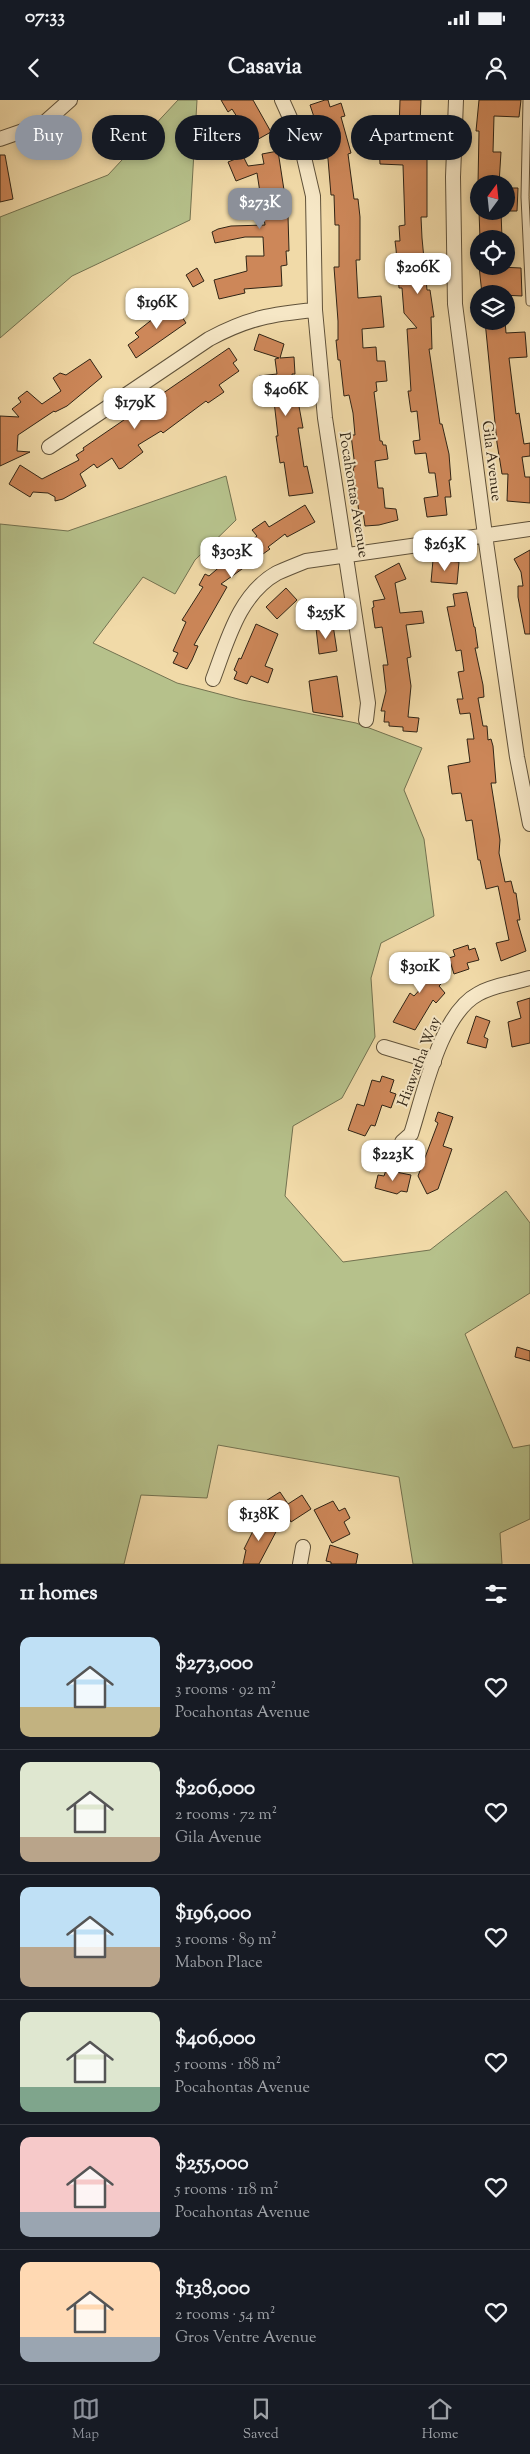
<!DOCTYPE html>
<html lang="en">
<head>
<meta charset="utf-8">
<style>
  :root { --surface:#171b24; --page:#20242c; --text:#f1f3f6; --muted:#9ea1a6; --line:#363941; --accent:#8c9099 }
  body { margin:0; font-family:"Sorts Mill Goudy",serif; background:var(--page); color:var(--text); height:100vh; display:flex; flex-direction:column; font-size:19px; white-space:nowrap }
  * { box-sizing:border-box; margin:0 }
  p { font-size:16px; color:var(--muted) }
  .icon { flex:none; width:28px; height:28px; fill:none; stroke:currentColor; stroke-width:2; stroke-linecap:round; stroke-linejoin:round }
  .map { position:relative; height:1464px; overflow:hidden }
  .details { display:flex; flex-direction:column; background:var(--surface); flex:1 }
  .details>* { flex:none }
  .guide { position:absolute; left:15px; top:15px; width:500px; height:45px; display:flex; gap:10px }
  .needle { width:32px; rotate:15deg }
  .buttons { position:absolute; left:470px; top:75px; display:grid; gap:10px }
  .buttons a { display:grid; place-items:center; width:45px; height:45px; border-radius:50%; background:var(--surface); box-shadow:0 2px 8px #0003; font-size:25px }
  .price { position:absolute; translate:-50% -42px; padding:0 11px; border-radius:10px; background:#fff; color:#222; font-size:16px; line-height:32px; filter:drop-shadow(0 1px 2px #0008) }
  .price::after { content:''; position:absolute; left:50%; top:30px; width:15px; height:11px; margin-left:-8px; background:inherit; clip-path:polygon(0 0,100% 0,50% 100%) }
  .price.on { background:var(--accent); color:#fff }
  ul { padding:0; list-style:none }
  li { display:flex; align-items:center; gap:15px; height:125px; padding:0 20px }
  li+li { border-top:1px solid var(--line) }
  li span { display:grid; place-items:center; flex:none; width:140px; height:100px; border-radius:10px; color:#555 }
  li>.icon { margin-inline-start:auto }
  span .icon { width:60px; height:60px; fill:#fffc; stroke-width:1 }
  li b { font-size:21px }
  h2 { display:flex; justify-content:space-between; align-items:center; height:60px; padding:0 20px; font-size:21px }
  .tag { padding:0 18px; border-radius:22px; background:var(--surface); box-shadow:0 2px 8px #0003; font-size:18px; line-height:45px }
  .tag.on { background:var(--accent); color:#fff }
  .status { display:flex; justify-content:space-between; align-items:center; height:35px; padding:0 25px; background:var(--surface); direction:ltr }
  .status svg { height:14px; fill:currentColor }
  header { display:flex; justify-content:space-between; align-items:center; height:65px; padding:0 20px; background:var(--surface); font-size:22px; font-weight:700 }
  .tab-bar { display:flex; justify-content:space-around; align-items:center; height:70px; border-top:1px solid var(--line); background:var(--surface); font-size:14px; color:var(--muted) }
  .tab-bar a { display:grid; justify-items:center; gap:2px }
  .tab-bar .on { color:var(--accent) }
  .map>svg:first-child { display:block }
</style>
</head>
<body>
<div class="status"><b>07:33</b><svg viewBox="0 0 49 12"><path d="M0 12V9h3v3zM5 12V6h3v6zM10 12V3h3v9zM15 12V0h3v12zM26 1h20v11H26zM47 4h2v5h-2z"/></svg></div>
<header><svg class="icon" aria-label="back" viewBox="0 0 24 24"><path d="M15 5l-7 7 7 7"/></svg>Casavia<svg class="icon" aria-label="person" viewBox="0 0 24 24"><circle cx="12" cy="8" r="4"/><path d="M4 21q1-7 8-7t8 7"/></svg></header>
<div class="map">
<svg width="530" height="1464" viewBox="0 0 530 1464">
  <rect width="100%" height="100%" fill="#f1daa8"/>
  <filter id="stains"><feTurbulence type="fractalNoise" baseFrequency=".004" numOctaves="4"/><feColorMatrix values="0 0 0 0 .2 0 0 0 0 .09 0 0 0 0 .02 0 0 0 .5 -.17"/></filter>
  <radialGradient id="worn" r=".72"><stop offset=".6" stop-color="#630" stop-opacity="0"/><stop offset="1" stop-color="#630" stop-opacity=".3"/></radialGradient>
  <path fill="#b6c18b" stroke="#737250" d="M178,0H197L190,120L72,176L0,238V117L108,75Z
    M226,376L236,420L195,460L175,494L143,477L93,543L177,583L242,600L356,623L422,648L404,690L424,739L434,816L381,843L371,878L375,937L342,998L293,1026L285,1096L343,1162L430,1150L506,1091L530,1123V1193L465,1234L513,1348L530,1345V1419L500,1433L502,1464H413L399,1377L218,1345L207,1398L141,1395L124,1464H0V424L68,431Z"/>
  <path fill="#cd8759" stroke="#302415" d="M221,0H253L271,32L253,42L232,9L228,12Z
    M325,0H328L330,7L341,3L345,16L341,17L351,53L348,54L354,99H358L360,117V160H356L358,198L381,196L384,227L362,229L363,248L376,247L377,261H385L387,281L376,282L377,291L374,292L380,341H382L383,345H386L388,359L375,361L378,388H383L385,408L396,409L398,420L379,425L365,426L363,412L359,413L353,367H355L351,335H355L353,313L349,295L344,296L340,260H338L336,240H338V221L334,167H339V125H335L334,95H331L328,59L310,5Z
    M400,0H421L420,24H424L421,59H427V117H421L422,138L427,190H430L434,217H431L432,249H429L440,324H442L449,354L451,380H449L451,397H445L447,415L427,417L424,398L438,396L435,373H429L426,353L415,354L413,341L420,340L417,311L411,312L408,291H411L407,229L417,228L404,213L402,188H399L396,149L395,141H400L399,126L405,125L403,65L380,64L378,30H399Z
    M479,0H521L519,17L494,16L493,52H501L499,84H478L479,31H476Z
    M278,51L288,116L289,151H286L287,165L281,166L282,186L244,189L245,193L219,199L214,180L247,171L246,156H264L263,137H245L215,143L212,132L218,129L231,126L265,125L257,73L236,81L228,62L243,56L248,66L264,64L262,54Z
    M0,55H5L13,99L0,102Z
    M506,88H518L517,111H506Z
    M479,111H501L502,139H480Z
    M479,166L521,168L522,196L482,194Z
    M197,168L204,181L193,187L186,175Z
    M173,203L186,223L136,258L128,245L139,237L135,233Z
    M485,221H505L506,233L525,232L527,257L509,258L516,314L519,313L524,344L530,343V356L522,357L525,377H530V403L507,401L508,374H502L497,343Z
    M259,234L284,244L280,258L294,257L295,274H292L295,302L298,301L303,328H298L304,367L307,366L313,393L289,396L284,362L280,363L276,336H278L272,284L260,285L259,276L277,274L275,259L279,258L254,250Z
    M229,248L237,260L233,263L239,271L219,285L224,292L208,303L206,301L163,333L161,331L138,345L143,352L122,368L119,369L112,358L97,368L94,364L80,374L86,386L63,399L55,401V397L48,393L33,392L30,397L9,384L20,365L42,379L79,360L76,355L84,350L83,348Z
    M90,259L102,277L67,306L55,312L54,311L18,335L17,351L30,352L0,366V316L19,317L12,309L21,302L18,298L27,291L42,304L61,291L53,278L60,273L66,275Z
    M305,405L315,422L287,437L285,434L268,447L270,449L221,484L227,487L194,545L198,546L192,560L187,569L173,563L178,553L173,551L186,522L182,520L203,487L199,485L205,474L209,476L223,464L218,458L238,443L242,448L257,436L252,430L265,421L269,427Z
    M530,450V534H525L518,497V486H523L521,472L514,459Z
    M433,460L459,462L457,484L431,482Z
    M399,463L406,479L395,483L400,513L422,511L424,523L406,525L411,557L407,558L411,586L408,617L419,618L417,632L403,631V627L389,626V622H384L385,611H381L386,591L383,565H388L382,527L375,528L372,508L374,507L373,501L385,499L375,476Z
    M286,488L297,500L277,519L266,507Z
    M467,492L474,527H475L478,548H475L483,585L484,597L478,598L483,626H487L488,640L491,639L493,646L496,683H491L500,740L499,753L505,782L511,781L514,793H516L520,820H517L526,851L501,861L496,843L509,840L498,786L486,789L480,760H478L472,720L466,721L461,693L452,694L448,666L470,662L467,639H474L470,613L460,614L457,599H463L458,572L464,571L461,550L456,551L447,507L455,506L453,494Z
    M256,524L278,534L265,566L273,569L268,583L251,576L247,584L234,579L237,572L234,570L239,558L241,559Z
    M333,525L337,551L319,554L316,528Z
    M337,576L343,617L313,612L309,581Z
    M468,845L469,850L475,848L479,860L467,863L469,869L454,874L449,858L455,856L453,850Z
    M406,853L428,873L435,865L448,877L439,886L445,893L436,903L433,900L415,930L393,922L410,893L414,896L425,884L399,860Z
    M530,898V943L512,947L508,922L521,918L517,902Z
    M476,916L490,921L484,937L488,939L486,948L467,943Z
    M382,976L394,980L390,992L396,994L391,1008L382,1005L375,1026L371,1025L365,1036L348,1030L357,1004L364,1006L372,980L380,982Z
    M438,1012L453,1017L443,1046L452,1049L438,1089L427,1094L418,1076L438,1023L435,1021Z
    M386,1070L411,1075L407,1092L401,1091L397,1094L375,1088L378,1075L384,1076Z
    M517,1247L530,1251V1261L515,1257Z
    M280,1392L288,1404L302,1395L311,1409L291,1422L286,1413L279,1426L264,1402Z
    M333,1401L339,1411L345,1408L350,1418L344,1422L350,1434L332,1443L314,1410Z
    M259,1419L278,1428L259,1464H243L246,1450L244,1449Z
    M330,1445L358,1454L356,1464H331V1462L326,1461Z"/>
  <g fill="none" stroke-linecap="round" stroke-linejoin="round">
    <g stroke="#60523a" stroke-width="9">
      <path id="lane" d="M527,0L525,97L530,202"/>
    </g>
    <g stroke="#60523a" stroke-width="16">
      <path id="street" d="M282,0L300,40L313,96L315,210L325,318L368,603L366,620
        M456,0L453,77L455,204L485,435L517,657L530,724
        M0,39L43,24L70,0
        M49,347L209,239C248,218 272,214 315,210
        M213,579C227,542 239,494 277,473C286,469 296,465 306,461L530,429
        M384,947L434,962
        M402,1042L411,1034C424,994 440,914 478,894C493,885 514,883 530,878
        M300,1464L303,1447"/>
    </g>
    <use href="#lane" stroke="#f6e7c6" stroke-width="7"/>
    <use href="#street" stroke="#f6e7c6" stroke-width="14"/>
  </g>
  <g text-anchor="middle" dominant-baseline="central" stroke-width="4" stroke-linejoin="round" paint-order="stroke">
    <g font-size="15" fill="#302415" stroke="#f6e7c6">
      <text transform="translate(491 361) rotate(83)">Gila Avenue</text>
      <text transform="translate(353 395) rotate(81)">Pocahontas Avenue</text>
      <text transform="translate(420 962) rotate(-69)">Hiawatha Way</text>
    </g>
  </g>
  <rect width="100%" height="100%" filter="url(#stains)"/>
  <rect width="100%" height="100%" fill="url(#worn)"/>
</svg>
<div class="buttons">
<a><svg class="needle" viewBox="-14 -14 28 28"><path d="M0-13l5 13h-10z" fill="#e53935"/><path d="M0 13l5-13h-10z" fill="#9ea1a6"/></svg></a>
<a><svg class="icon" aria-label="locate" viewBox="0 0 24 24"><circle cx="12" cy="12" r="6"/><path d="M12 2v4M12 18v4M2 12h4M18 12h4"/></svg></a>
<a><svg class="icon" aria-label="layers" viewBox="0 0 24 24"><path d="M12 4l9 5-9 5-9-5zM3 14l9 5 9-5"/></svg></a>
</div>
<b class="price on" style="left:260px;top:130px">$273K</b>
<b class="price" style="left:418px;top:195px">$206K</b>
<b class="price" style="left:157px;top:230px">$196K</b>
<b class="price" style="left:286px;top:317px">$406K</b>
<b class="price" style="left:135px;top:330px">$179K</b>
<b class="price" style="left:445px;top:472px">$263K</b>
<b class="price" style="left:232px;top:479px">$303K</b>
<b class="price" style="left:326px;top:540px">$255K</b>
<b class="price" style="left:420px;top:894px">$301K</b>
<b class="price" style="left:393px;top:1082px">$223K</b>
<b class="price" style="left:259px;top:1442px">$138K</b>
<div class="guide">
<a class="tag on">Buy</a>
<a class="tag">Rent</a>
<a class="tag">Filters</a>
<a class="tag">New</a>
<a class="tag">Apartment</a>
</div>
</div>
<section class="details">
<h2>11 homes<svg class="icon" aria-label="filters" viewBox="0 0 24 24"><path d="M4 7h16M4 17h16"/><circle cx="9" cy="7" r="2"/><circle cx="15" cy="17" r="2"/></svg></h2>
<ul>
<li><span style="background:linear-gradient(#bfe0f5 70%,#c2b280 0)"><svg class="icon" aria-label="home" viewBox="0 0 24 24"><path d="M3 11l9-7 9 7M6 9v11h12V9"/></svg></span><div><b>$273,000</b><p>3 rooms · 92 m²</p><p>Pocahontas Avenue</p></div><svg class="icon" aria-label="heart" viewBox="0 0 24 24"><path d="M12 20l-8-8c-3-5 5-10 8-4 3-6 11-1 8 4z"/></svg></li>
<li><span style="background:linear-gradient(#dfe7d0 75%,#b9a48a 0)"><svg class="icon" aria-label="home" viewBox="0 0 24 24"><path d="M3 11l9-7 9 7M6 9v11h12V9"/></svg></span><div><b>$206,000</b><p>2 rooms · 72 m²</p><p>Gila Avenue</p></div><svg class="icon" aria-label="heart" viewBox="0 0 24 24"><path d="M12 20l-8-8c-3-5 5-10 8-4 3-6 11-1 8 4z"/></svg></li>
<li><span style="background:linear-gradient(#bfe0f5 60%,#b9a48a 0)"><svg class="icon" aria-label="home" viewBox="0 0 24 24"><path d="M3 11l9-7 9 7M6 9v11h12V9"/></svg></span><div><b>$196,000</b><p>3 rooms · 89 m²</p><p>Mabon Place</p></div><svg class="icon" aria-label="heart" viewBox="0 0 24 24"><path d="M12 20l-8-8c-3-5 5-10 8-4 3-6 11-1 8 4z"/></svg></li>
<li><span style="background:linear-gradient(#dfe7d0 75%,#7fa58c 0)"><svg class="icon" aria-label="home" viewBox="0 0 24 24"><path d="M3 11l9-7 9 7M6 9v11h12V9"/></svg></span><div><b>$406,000</b><p>5 rooms · 188 m²</p><p>Pocahontas Avenue</p></div><svg class="icon" aria-label="heart" viewBox="0 0 24 24"><path d="M12 20l-8-8c-3-5 5-10 8-4 3-6 11-1 8 4z"/></svg></li>
<li><span style="background:linear-gradient(#f6c9c9 75%,#9aa5b1 0)"><svg class="icon" aria-label="home" viewBox="0 0 24 24"><path d="M3 11l9-7 9 7M6 9v11h12V9"/></svg></span><div><b>$255,000</b><p>5 rooms · 118 m²</p><p>Pocahontas Avenue</p></div><svg class="icon" aria-label="heart" viewBox="0 0 24 24"><path d="M12 20l-8-8c-3-5 5-10 8-4 3-6 11-1 8 4z"/></svg></li>
<li><span style="background:linear-gradient(#ffd9b3 75%,#9aa5b1 0)"><svg class="icon" aria-label="home" viewBox="0 0 24 24"><path d="M3 11l9-7 9 7M6 9v11h12V9"/></svg></span><div><b>$138,000</b><p>2 rooms · 54 m²</p><p>Gros Ventre Avenue</p></div><svg class="icon" aria-label="heart" viewBox="0 0 24 24"><path d="M12 20l-8-8c-3-5 5-10 8-4 3-6 11-1 8 4z"/></svg></li>
</ul>
</section>
<nav class="tab-bar">
<a class="on"><svg class="icon" aria-label="map" viewBox="0 0 24 24"><path d="M3 6l6-2 6 2 6-2v14l-6 2-6-2-6 2zM9 4v14M15 6v14"/></svg>Map</a>
<a><svg class="icon" aria-label="saved" viewBox="0 0 24 24"><path d="M7 4h10v16l-5-4-5 4z"/></svg>Saved</a>
<a><svg class="icon" aria-label="home" viewBox="0 0 24 24"><path d="M3 11l9-7 9 7M6 9v11h12V9"/></svg>Home</a>
</nav>
</body>
</html>
